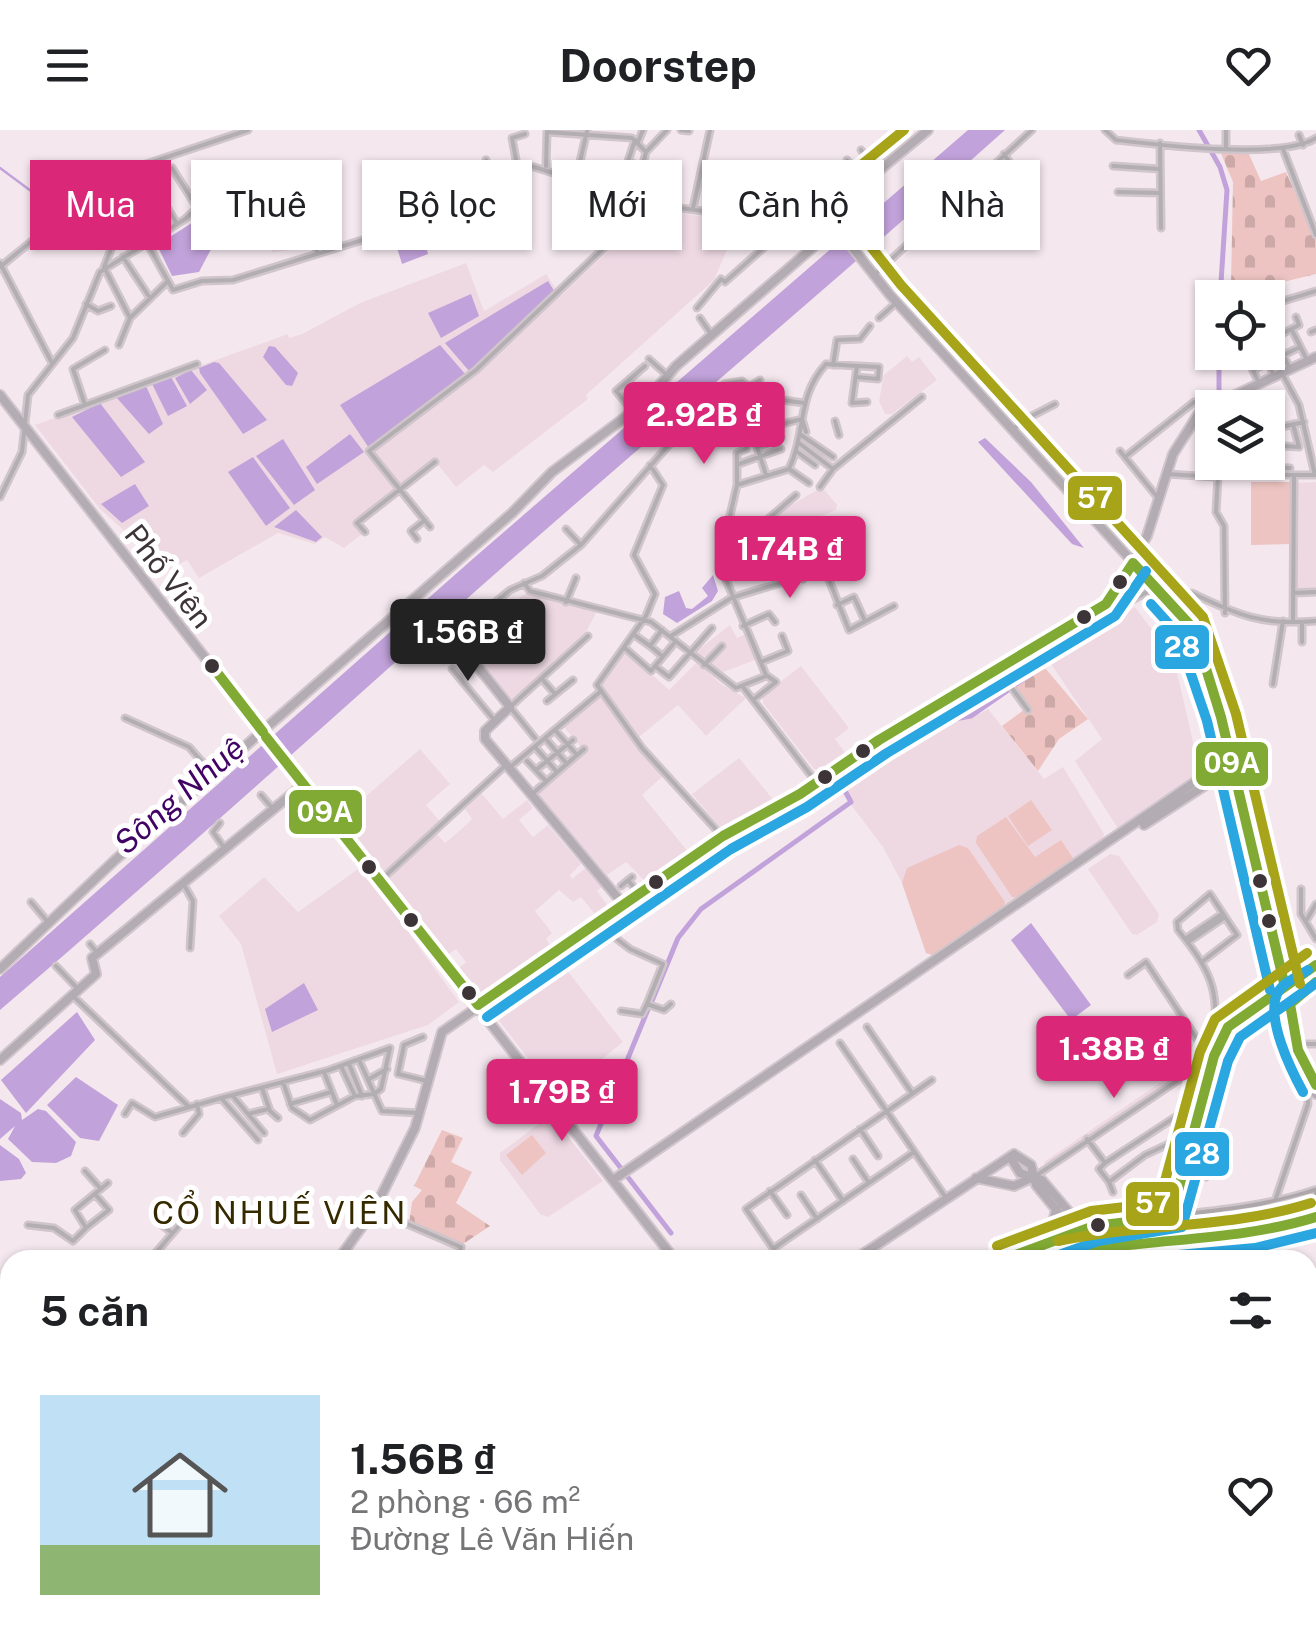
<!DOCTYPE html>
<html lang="vi">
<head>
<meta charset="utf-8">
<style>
  :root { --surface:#fff; --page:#f2f2f2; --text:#202124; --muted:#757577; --accent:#db2777 }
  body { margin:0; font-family:"Public Sans",sans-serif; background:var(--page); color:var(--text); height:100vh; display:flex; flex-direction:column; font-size:38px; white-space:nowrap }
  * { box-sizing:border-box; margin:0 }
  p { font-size:32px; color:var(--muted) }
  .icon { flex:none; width:55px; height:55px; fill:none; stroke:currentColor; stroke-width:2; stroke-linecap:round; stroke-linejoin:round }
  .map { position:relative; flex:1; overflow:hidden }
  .details { position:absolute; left:0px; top:1120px; width:1318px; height:392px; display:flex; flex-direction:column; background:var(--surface); border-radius:30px 30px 0 0; box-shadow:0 2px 8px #0004 }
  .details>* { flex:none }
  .top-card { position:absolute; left:30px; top:30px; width:1258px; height:90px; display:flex; gap:20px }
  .buttons { position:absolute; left:1195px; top:150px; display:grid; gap:20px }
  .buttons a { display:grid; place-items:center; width:90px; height:90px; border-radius:0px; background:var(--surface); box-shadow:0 2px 8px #0004; font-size:50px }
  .price { position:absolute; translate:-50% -85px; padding:0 22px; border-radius:10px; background:var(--accent); color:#fff; font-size:32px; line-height:65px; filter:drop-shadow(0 2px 5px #0008) }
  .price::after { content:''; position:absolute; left:50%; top:60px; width:30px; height:22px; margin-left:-15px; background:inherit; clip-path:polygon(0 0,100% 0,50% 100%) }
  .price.on { background:#222; color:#fff }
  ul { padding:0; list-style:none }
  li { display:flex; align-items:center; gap:30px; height:250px; padding:0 40px }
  li span { display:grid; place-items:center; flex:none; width:280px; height:200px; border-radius:0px; color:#555 }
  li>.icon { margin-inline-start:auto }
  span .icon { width:120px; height:120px; fill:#fffc; stroke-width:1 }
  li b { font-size:42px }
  h2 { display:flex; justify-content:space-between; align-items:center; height:120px; padding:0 40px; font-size:42px }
  .pill { padding:0 35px; border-radius:0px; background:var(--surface); box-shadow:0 2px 8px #0004; font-size:35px; line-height:90px }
  .pill.on { background:var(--accent); color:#fff }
  header { display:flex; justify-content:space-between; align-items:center; height:130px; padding:0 40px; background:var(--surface); font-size:45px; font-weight:700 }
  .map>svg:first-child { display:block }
</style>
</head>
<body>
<header><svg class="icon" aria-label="menu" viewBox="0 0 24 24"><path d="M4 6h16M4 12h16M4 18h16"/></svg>Doorstep<svg class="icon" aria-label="heart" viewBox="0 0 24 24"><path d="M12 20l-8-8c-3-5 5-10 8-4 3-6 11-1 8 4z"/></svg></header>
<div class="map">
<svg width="1316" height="1511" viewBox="0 0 1316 1511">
  <defs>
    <pattern id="cemetery-stones" width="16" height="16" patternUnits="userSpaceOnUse" patternTransform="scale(2.5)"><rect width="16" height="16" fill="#edc4c1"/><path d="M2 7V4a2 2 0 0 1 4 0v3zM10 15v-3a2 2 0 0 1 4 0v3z" fill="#cca9a7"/></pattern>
  </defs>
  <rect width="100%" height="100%" fill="#f4e8ee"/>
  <path fill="#eed9e3" d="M652,79L739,92L714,150L586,265L588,269L493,342L484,335L456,357L435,331L354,391L362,404L344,418L325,407L315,414L278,403L199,448L187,430L168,440L100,379L35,295L288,204L289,208L302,204L360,173L466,133L484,181L546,144L561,166Z
    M303,83L314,113L311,118L272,122L266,90Z
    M907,226L912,232L919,227L937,250L892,284H885L879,271L884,245Z
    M1316,352V459L1296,460L1295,353Z
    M822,357L837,375L836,380L788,400L776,384Z
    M529,462L598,479L582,510L510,571L457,509L501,470L507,476Z
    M1135,477L1174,529L1201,647L1124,699L1117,697L1075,631L1102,609L1051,534Z
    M730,495L737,508L746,504L758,529L723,542L693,524Z
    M625,520L669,560L697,532L721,554L746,568L706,606L678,575L639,607L613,581L598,552Z
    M801,536L849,598L835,609L847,625L827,640L814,639L763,573V565Z
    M600,567L664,645L642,665L689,723L644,750L626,732L607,745L536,662L584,621L563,596Z
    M969,569L980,584L988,579L1044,649L1063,637L1104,704L1102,712L936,826L926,823L903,755L883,717L839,659L843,649Z
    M420,619L450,654L426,675L441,693L424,714L437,704L445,713L465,696L472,689L465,679L482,664L503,689L527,670L533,678L519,690L533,707L548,695L581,734L570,745L572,749L588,736L604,755L597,761L608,776L596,785L581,767L573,772L559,760L535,781L552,803L546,809L553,819L486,867L459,838L466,832L456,819L449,824L340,689Z
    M739,628L776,673L733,698L720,697L692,664Z
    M1110,724L1119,726L1159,784L1157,792L1137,805L1132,804L1088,739Z
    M361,737L459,872L428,895L277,944L241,814L219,786L264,747L298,782Z
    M559,830L623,912L557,966L490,879Z
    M1208,920L1213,922L1210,931L1047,1040L1044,1032Z
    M551,985L603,1051L548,1087L540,1084L500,1030V1023Z"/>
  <path fill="#edc4c1" d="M1251,352H1290L1292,414L1251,415Z
    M1031,670L1052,700L1028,716L1008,686Z
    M1006,687L1035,727L1061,710L1075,731L1021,768L1012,767L976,713L977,706Z
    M959,715L968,718L1005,772L1002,780L936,826L926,823L902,753L907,738Z
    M532,1005L546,1023L522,1045L506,1025Z
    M449,1502L630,1503L629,1511H432Z"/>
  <path fill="url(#cemetery-stones)" d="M1220,21L1248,22L1261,51L1286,42L1316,110V144L1279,153L1231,155L1233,52Z
    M1041,539H1046L1088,589L1059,609L1038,641L1002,596L1029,576L1016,558Z
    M442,1000L463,1008L451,1032L472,1042L456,1073L490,1096L463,1114L409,1094L412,1072L422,1060L414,1056Z"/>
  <path fill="#c1a2da" d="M968,0H1005C839,148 671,290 504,436C336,584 170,735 0,880V847L475,427Z
    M223,61L230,83L199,142L172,146L157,115L195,91Z
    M422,101L428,124L402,134L395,111Z
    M548,151L556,164L470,242L445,213Z
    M471,164L479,186L441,208L428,183Z
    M440,215L466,245L369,318L340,275Z
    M269,216L275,217L298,243L292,256L286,255L263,227Z
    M214,232L219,233L267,290L243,304L200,243L199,238Z
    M191,240L207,260L190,274L175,248Z
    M171,247L187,276L168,286L152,254Z
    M146,256L163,294L149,304L116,267Z
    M100,273L145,332L121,347L72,287Z
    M350,304L364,322L317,354L306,337Z
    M985,308L1031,352L1084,418L1072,414L978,312Z
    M283,309L315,360L294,375L256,326Z
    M253,327L290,378L266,396L228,342Z
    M135,354L149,376L122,393L101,374Z
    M296,380L322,407L316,412L274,397Z
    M713,445L718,461L712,471L677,493L663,484L665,467L679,461L686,478L692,479L708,466L702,458Z
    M1031,793L1091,875L1071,890L1011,810Z
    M304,853L318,880L272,902L265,879Z
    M77,882L95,910L26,983L1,950Z
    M76,947L118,975L99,1011L80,1008L47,975Z
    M0,969L21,983L22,990L38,979L46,981L76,1012L71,1026L56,1033L32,1032L8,1009L15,996L0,1009Z
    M0,1015L19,1029L26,1043L21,1049L0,1051Z"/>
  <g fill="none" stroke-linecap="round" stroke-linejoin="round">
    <path stroke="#c1a2da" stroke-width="2.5" d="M0,38L31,61L57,65L161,31"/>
    <path stroke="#c1a2da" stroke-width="5" d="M1199,0L1220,37L1227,60L1220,168
      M1219,222V272
      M652,871L678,808L701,779L851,672L844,659L848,651L938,592L971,586L1124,479
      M649,877L596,1006L671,1103
      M648,1130L657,1124"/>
    <g stroke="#cfc5ca" stroke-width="9">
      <path id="street" d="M681,0L689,1
        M1105,0L1116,10C1159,15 1282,30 1316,8
        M1226,0V17
        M1299,5L1303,15
        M635,10L628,31L644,38
        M638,12L643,0
        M1160,13L1161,98
        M1283,19L1316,105
        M861,20L876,42
        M486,30L492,44
        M847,30L864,51
        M517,35L512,8L525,4
        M546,36L547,2L632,8L646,22
        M1113,36L1160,39
        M172,38L198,79
        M278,44L281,53L305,49L317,123
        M576,49L587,1
        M818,53L835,75
        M62,62L248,0
        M606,62L616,38
        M1118,62L1160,63
        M827,65L856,42
        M634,70L646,22L667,0
        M163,71L176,92
        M949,75L971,100L1025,56L1004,24
        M693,78L710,0
        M282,84L308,79
        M940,84L962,110
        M597,89L616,106
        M594,94L610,63
        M147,113L185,89L221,56
        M123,127L148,165
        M0,133L52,233
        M0,137L70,80
        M873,146L1032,0
        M1227,159H1255
        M86,174L98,181L111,176
        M697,178L721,149L725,152L779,104L784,92
        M1268,183H1273L1270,175L1316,161
        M130,188L104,137L131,69L155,108
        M700,188L711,204
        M879,188L897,172
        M1292,200L1308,232
        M1311,202L1316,200
        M1276,209L1289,237
        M1268,211L1299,195L1296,187
        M119,215L130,188L167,152
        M1244,222L1260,255
        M1264,222L1273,244
        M649,229L668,246
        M833,235L837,210L860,209L870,196
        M1253,240L1300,217
        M1283,245L1299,275L1315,345
        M856,247L878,249L879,237L858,236
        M775,269L804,273
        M85,275L73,239L105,220
        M633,281L616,261L645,236
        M58,285L197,234
        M835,291L839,305
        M782,294L802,289L806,302
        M1272,299L1304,292
        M682,300L677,293L725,254L742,251L749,257L760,250
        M682,300L701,320L726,298
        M1014,300L1020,292L1055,274
        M801,305L833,327
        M799,313L833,339
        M1268,315L1299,317L1293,294
        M796,321L815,335
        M1120,321L1158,368
        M1125,327L1194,272
        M1261,332L1264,337L1290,338
        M739,334L781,319
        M650,335L663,355L634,425L655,464L646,486L597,555L642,618L721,705
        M789,339L809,353
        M1166,344L1216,347
        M766,345L757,317L781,308
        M1222,345H1316
        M1218,346L1216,382L1224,396L1225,483
        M737,353V323L746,319L752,289
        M820,357L833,339L922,267
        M0,367L22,322L28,265L73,208L100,142L147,113L173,160L202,151L233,150L453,82L469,75L492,44L528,35L650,74L800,94L826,84
        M1074,367L1092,352
        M430,397L369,321L476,240L650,74
        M566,399L581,415
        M365,402L357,393L435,332
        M417,409L411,401L425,390
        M813,419L822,441
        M720,423L731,421L796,365
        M825,440L849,500L894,476
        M803,449L791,417L845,399L842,391
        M524,453L530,461L651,492L736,558L766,546
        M1294,463L1316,462
        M566,472L576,448
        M1106,474L1123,475L1156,457
        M837,475L854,467L865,491
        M1171,475L1192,463C1237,485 1264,496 1316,491
        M1293,492L1294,347
        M743,496L769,484L775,492
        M633,504L650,516
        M671,506L731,468L840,435L835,403
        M454,507L510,460L542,446L581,415L682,300L724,266
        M1302,512V492
        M1186,514L1195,507
        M625,518L651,541L676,511
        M661,525L650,516L662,500
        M1182,525L1186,538L1204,533
        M761,532L788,521L782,506
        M704,535L722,516
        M655,536L669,547L712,498
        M452,539L495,591
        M998,539L1028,580
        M542,549L555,564
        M1273,554L1283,491
        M743,557L816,652
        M753,570L776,552L766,545L719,433L737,355L789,339C807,300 796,267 826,234L857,236L852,273L867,272
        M547,571L573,550
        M125,588L189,617L212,643
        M555,600L577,625
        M535,608L510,577L588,506
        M545,608L567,634
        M535,617L557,642
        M527,631L546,651
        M509,638L600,562
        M536,640L573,610
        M261,665L273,679
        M531,665L584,619
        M220,693L213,702L225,719
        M381,750L506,635
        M628,750L639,764
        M183,753L193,771L190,818
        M621,756L632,747
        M1301,759V784L1316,809
        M31,772L47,791
        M1306,791L1316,774
        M599,795L630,819L663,834L647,874L664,880L671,874
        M1185,809L1222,784
        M1188,812L1225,787
        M90,814L98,824
        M1203,831L1237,805L1210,764L1177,792L1178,800C1216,847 1219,863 1213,922
        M56,836L78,859
        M72,865L188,976
        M621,881L642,884L647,874
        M867,897L912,963
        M840,913L946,1068
        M1297,914H1316
        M359,930L382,981L419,983
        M349,934L362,966
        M341,936L355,966
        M324,942L337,975
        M398,944L404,915L423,907
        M398,944L427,951
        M369,949L387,939
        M283,952L292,978L310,990L355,966L374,964
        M262,958L270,981L278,988
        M232,965L264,1003
        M221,968L329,940L390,918L381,959L374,964
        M290,974L331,962
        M125,984L132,973L155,987L221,968L258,1010
        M248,984L268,979
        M860,999L878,1026
        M183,1003L199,984L197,974
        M1087,1009L1105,1033
        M1189,1028L1211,1036
        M853,1029L869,1053
        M815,1030L843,1071
        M85,1041L101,1059
        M1185,1041L1206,1047
        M1034,1047L1214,926L1199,912L1146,832L1128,845
        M1109,1052L1099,1039L1105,1033L1183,982L1195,985
        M770,1061L787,1085
        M1113,1062L1109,1052L1145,1025L1190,1004
        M801,1065L817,1089
        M1275,1071L1308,974L1307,956
        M377,1081L461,1117L457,1130
        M159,1093L171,1102
        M28,1095L54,1098L73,1111L86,1098L75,1080L108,1053
        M86,1098L109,1080L95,1064
        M774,1118L914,1022
        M153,1126L178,1097
        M781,1130L746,1079L932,950
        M0,1233H1
        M1308,1415L1316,1412
        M0,1435L10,1438
        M1308,1444L1316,1442
        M1312,1459L1316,1458
        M1314,1471L1316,1470
        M1315,1478H1316
        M1308,1496L1316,1494
        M326,1502L328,1511
        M332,1502L334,1511
        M711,1502L736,1511
        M1264,1502H1284
        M788,1503L806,1511
        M1021,1505L1022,1502
        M677,1511V1502
        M752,1511L757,1502
        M813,1511L816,1502
        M873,1511L877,1502
        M1120,1511L1121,1502"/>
    </g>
    <g stroke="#cfc5ca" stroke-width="12">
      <path id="secondary" d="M826,84L928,0
        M829,88L890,165L1190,495L1221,587L1285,857
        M0,265L675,1130
        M1229,268L1316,227
        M454,507L510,577L485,601V609L623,774
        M1144,695L1232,638
        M0,839L115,730L512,383L552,342L644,273L676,236L826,106V84
        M1290,870L1298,920L1316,955
        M1283,874L1298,936L1316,964
        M1218,923L1316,852
        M0,930L96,844L92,828L304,654
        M1014,1024L1012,1030L1020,1043L1042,1050L1085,1101
        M1014,1024L1031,1035L1036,1055L1076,1104
        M976,1048L1014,1056L1029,1049
        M613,1050L1230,628
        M1171,1087L1214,926L1228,897L1316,835
        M1049,1112L1056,1079
        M338,1130L374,1080L415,998L442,902L723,706L800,664L879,610L1106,474L1147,406L1173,324L1201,280L1219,272
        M854,1130L1014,1024
        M1115,1130L1120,1117
        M1146,1130C1169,1113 1278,1103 1316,1094
        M1157,1130L1316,1101
        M1257,1130L1265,1111
        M1308,1255L1316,1256
        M1308,1262L1316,1263
        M0,1298L10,1311
        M1308,1374L1316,1403
        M98,1511L101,1502
        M632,1511V1502
        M640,1511V1502
        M971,1511L972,1502"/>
    </g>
    <g stroke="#cfc5ca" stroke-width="14">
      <path id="primary" d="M1142,1115L1252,1104L1316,1087
        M1037,1117C1127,1081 1226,1093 1316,1062
        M1002,1130L1023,1122
        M353,1511L372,1502
        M415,1511L434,1502"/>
    </g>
    <g stroke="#cfc5ca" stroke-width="16">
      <path id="highway" d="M1015,1130L1061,1114
        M373,1511L392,1502
        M399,1511L417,1502"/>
    </g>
    <use href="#street" stroke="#b3aeb2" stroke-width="4"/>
    <use href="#secondary" stroke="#b3acb2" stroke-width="8"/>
    <use href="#primary" stroke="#ada7aa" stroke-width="9"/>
    <use href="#highway" stroke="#b3acb0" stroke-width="11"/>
    <g stroke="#cfc5ca" stroke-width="16" stroke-linecap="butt">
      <path id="highway-bridge" d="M1061,1114L1261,1084L1316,1070
        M1043,1130C1132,1102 1228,1110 1316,1081"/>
    </g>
    <use href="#highway-bridge" stroke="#b3acb0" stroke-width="11"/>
    <g stroke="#fff" stroke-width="18">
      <path id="bus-1" d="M1133,433L1190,495L1199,516L1221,587L1285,857
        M212,536L263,602
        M266,607L478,875
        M1316,852L1290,874L1298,920L1316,955
        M478,875L723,706L800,664L879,610L1106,474L1133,433
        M1061,1126C1146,1107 1233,1113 1316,1087
        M1002,1130L1094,1096L1171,1087L1214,926L1228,897L1316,835"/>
    </g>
    <g stroke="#fff" stroke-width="18">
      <path id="bus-2" d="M1151,474L1177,503L1207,591L1270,860
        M487,887L731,719L807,677L887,623L1115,486L1146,441
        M1303,962C1291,940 1266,889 1277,864C1282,853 1298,846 1308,840
        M1045,1130L1098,1111L1182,1097L1228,931L1240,907L1316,853
        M1123,1130L1255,1118L1316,1103"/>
    </g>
    <g stroke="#fff" stroke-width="18">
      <path id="bus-3" d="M816,72L904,0
        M838,75L901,155L1203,487L1236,584L1300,854
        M1058,1111C1142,1093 1229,1099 1311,1073
        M997,1116L1091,1081L1159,1073L1200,922L1215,889L1307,823"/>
    </g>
    <use href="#bus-1" stroke="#80aa33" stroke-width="10"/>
    <use href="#bus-2" stroke="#2aa6e1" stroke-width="10"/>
    <use href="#bus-3" stroke="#a8a419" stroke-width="10"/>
  </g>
  <g fill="#3d3438" stroke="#fff" stroke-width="4">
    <circle cx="1120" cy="452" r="9"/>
    <circle cx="1084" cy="487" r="9"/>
    <circle cx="212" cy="536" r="9"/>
    <circle cx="863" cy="621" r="9"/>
    <circle cx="825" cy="647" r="9"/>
    <circle cx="369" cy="737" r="9"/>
    <circle cx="1260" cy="751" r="9"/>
    <circle cx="656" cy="752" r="9"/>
    <circle cx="411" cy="790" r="9"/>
    <circle cx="1269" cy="791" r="9"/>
    <circle cx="469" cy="863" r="9"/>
    <circle cx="1098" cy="1095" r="9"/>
  </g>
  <g text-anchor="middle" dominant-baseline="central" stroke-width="10" stroke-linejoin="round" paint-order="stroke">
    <g font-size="30" fill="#3d3438" stroke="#fff">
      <text transform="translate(169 446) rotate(52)">Phố Viên</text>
    </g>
    <g font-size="32" font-style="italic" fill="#410465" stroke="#fff">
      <text transform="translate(179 665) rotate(-41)">Sông Nhuệ</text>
    </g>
    <g font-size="32" letter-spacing="2.5" fill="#362900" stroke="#fff">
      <text x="280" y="1082">CỔ NHUẾ VIÊN</text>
    </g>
  </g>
  <g stroke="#fff" stroke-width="4">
    <rect x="1066" y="344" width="58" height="48" rx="10" fill="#a8a419"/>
    <rect x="1153" y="493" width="58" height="48" rx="10" fill="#2aa6e1"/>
    <rect x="1194" y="610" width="76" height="48" rx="10" fill="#80aa33"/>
    <rect x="287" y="658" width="77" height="48" rx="10" fill="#80aa33"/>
    <rect x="1173" y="1000" width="58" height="48" rx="10" fill="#2aa6e1"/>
    <rect x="1124" y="1050" width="57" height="48" rx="10" fill="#a8a419"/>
  </g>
  <g font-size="28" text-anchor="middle" font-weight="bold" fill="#fff">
    <text x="1095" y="378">57</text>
    <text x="1182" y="527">28</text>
    <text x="1232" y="643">09A</text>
    <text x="325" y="692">09A</text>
    <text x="1202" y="1034">28</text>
    <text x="1153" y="1083">57</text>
  </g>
</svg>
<div class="buttons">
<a><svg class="icon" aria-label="locate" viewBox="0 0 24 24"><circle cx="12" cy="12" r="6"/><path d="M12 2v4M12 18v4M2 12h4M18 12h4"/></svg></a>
<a><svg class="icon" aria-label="layers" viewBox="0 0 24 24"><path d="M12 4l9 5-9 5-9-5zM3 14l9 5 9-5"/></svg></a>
</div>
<b class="price" style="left:704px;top:337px">2.92B ₫</b>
<b class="price" style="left:790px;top:471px">1.74B ₫</b>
<b class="price on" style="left:468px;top:554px">1.56B ₫</b>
<b class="price" style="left:1114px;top:971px">1.38B ₫</b>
<b class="price" style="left:562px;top:1014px">1.79B ₫</b>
<div class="top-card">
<a class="pill on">Mua</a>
<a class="pill">Thuê</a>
<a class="pill">Bộ lọc</a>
<a class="pill">Mới</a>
<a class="pill">Căn hộ</a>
<a class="pill">Nhà</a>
</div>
<section class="details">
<h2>5 căn<svg class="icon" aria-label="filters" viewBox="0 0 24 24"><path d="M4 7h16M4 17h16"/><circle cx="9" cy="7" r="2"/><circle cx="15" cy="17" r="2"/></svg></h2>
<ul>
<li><span style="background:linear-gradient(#bfe0f5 75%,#8fb573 0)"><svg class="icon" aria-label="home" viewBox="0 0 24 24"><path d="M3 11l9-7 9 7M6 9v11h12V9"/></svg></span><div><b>1.56B ₫</b><p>2 phòng · 66 m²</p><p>Đường Lê Văn Hiến</p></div><svg class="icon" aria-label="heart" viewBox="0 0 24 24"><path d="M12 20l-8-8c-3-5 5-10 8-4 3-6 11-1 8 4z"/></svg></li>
</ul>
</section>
</div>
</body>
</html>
